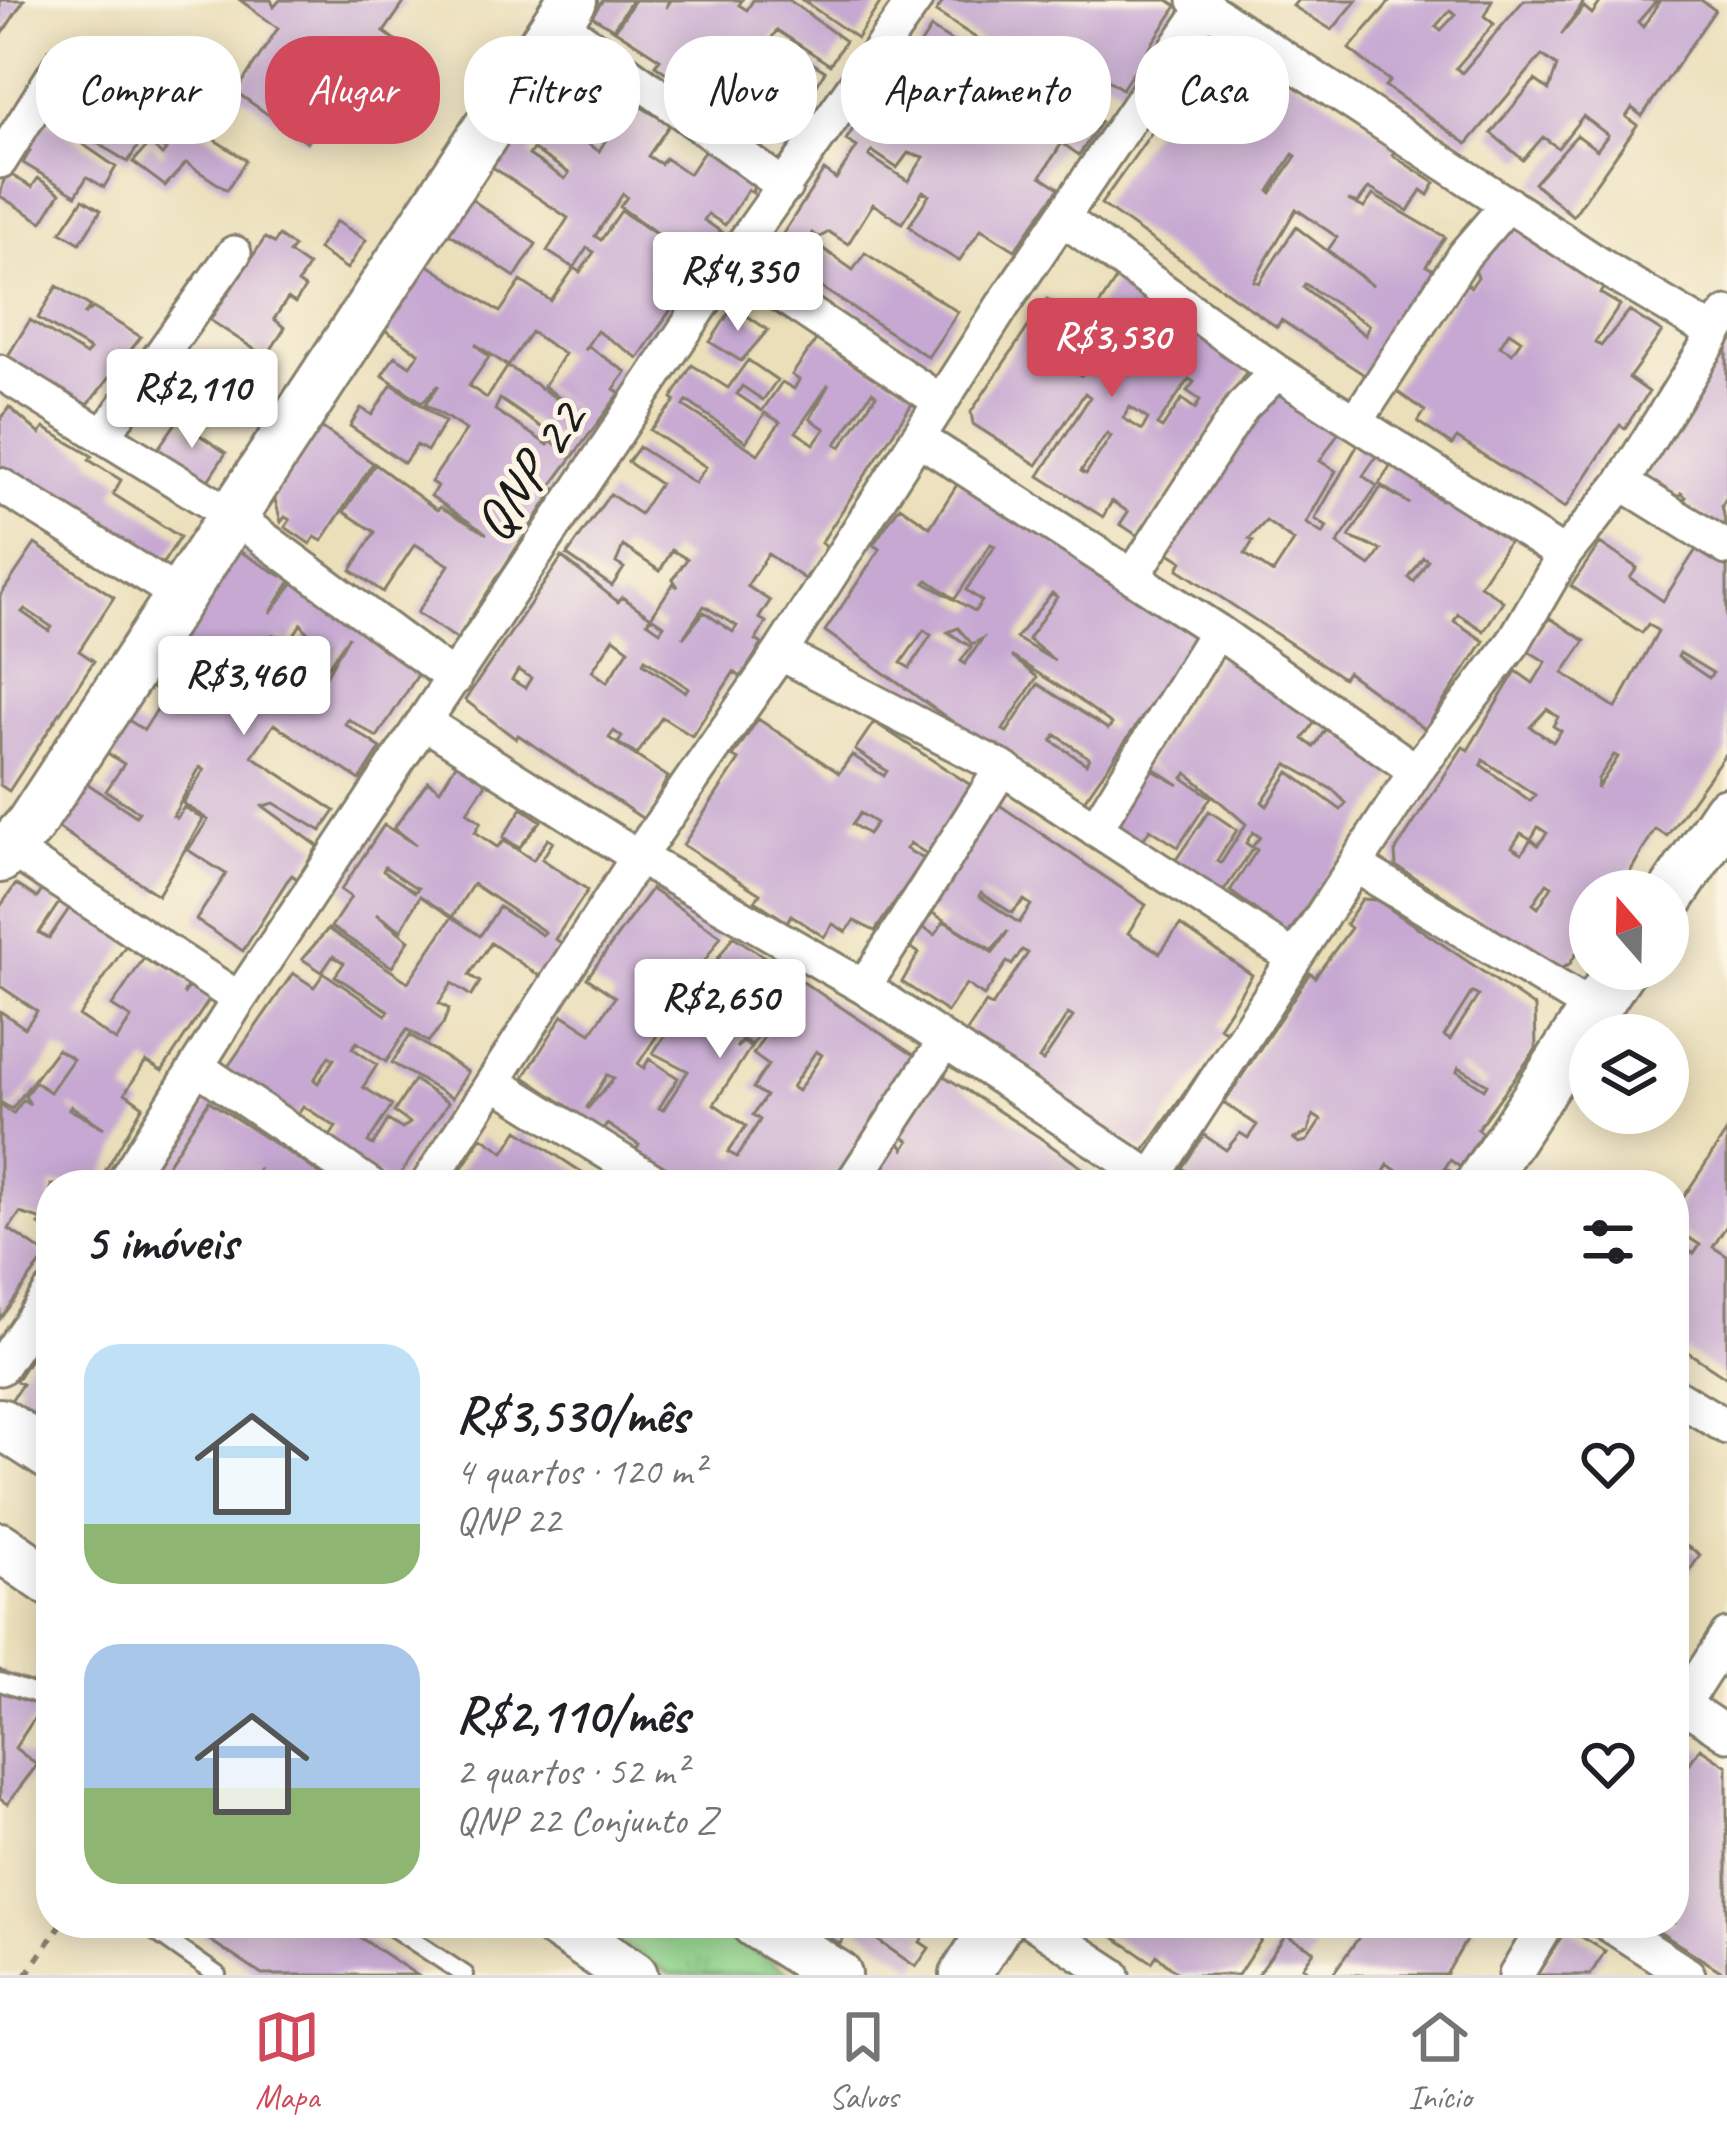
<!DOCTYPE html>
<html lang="pt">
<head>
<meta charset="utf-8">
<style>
  :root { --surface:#fff; --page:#f2f2f2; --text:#202124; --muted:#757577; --line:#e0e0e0; --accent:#d1495b }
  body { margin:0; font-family:Caveat,sans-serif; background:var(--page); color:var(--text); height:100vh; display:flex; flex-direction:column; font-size:45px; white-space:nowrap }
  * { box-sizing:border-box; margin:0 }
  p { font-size:39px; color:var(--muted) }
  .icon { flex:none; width:66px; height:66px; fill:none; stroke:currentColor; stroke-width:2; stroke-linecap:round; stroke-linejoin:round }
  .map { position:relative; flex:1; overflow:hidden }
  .side { position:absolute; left:36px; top:1170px; width:1653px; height:768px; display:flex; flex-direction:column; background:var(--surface); border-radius:48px; box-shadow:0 6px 30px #0003 }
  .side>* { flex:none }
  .banner { position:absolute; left:36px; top:36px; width:1656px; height:108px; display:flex; gap:24px }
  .needle { width:78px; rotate:340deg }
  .tools { position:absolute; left:1569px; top:870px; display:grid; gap:24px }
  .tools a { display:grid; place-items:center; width:120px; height:120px; border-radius:50%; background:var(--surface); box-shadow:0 6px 30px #0003; font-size:60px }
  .price { position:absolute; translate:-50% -102px; padding:0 27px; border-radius:12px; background:#fff; color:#222; font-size:39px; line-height:78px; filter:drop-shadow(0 3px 6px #0008) }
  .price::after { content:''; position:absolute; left:50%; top:72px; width:36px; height:27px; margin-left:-18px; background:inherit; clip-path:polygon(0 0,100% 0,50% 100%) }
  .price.active { background:var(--accent); color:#fff }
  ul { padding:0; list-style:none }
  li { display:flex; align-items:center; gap:36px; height:300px; padding:0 48px }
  li span { display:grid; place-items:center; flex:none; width:336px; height:240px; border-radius:36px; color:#555 }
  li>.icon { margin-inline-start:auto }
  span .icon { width:144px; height:144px; fill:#fffc; stroke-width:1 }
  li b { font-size:51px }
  h2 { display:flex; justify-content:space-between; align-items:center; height:144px; padding:0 48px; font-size:51px }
  .tag { padding:0 42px; border-radius:48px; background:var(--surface); box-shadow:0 6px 30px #0003; font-size:42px; line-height:108px }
  .tag.active { background:var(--accent); color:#fff }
  .tab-bar { display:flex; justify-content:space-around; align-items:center; height:168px; border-top:3px solid var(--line); background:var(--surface); font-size:33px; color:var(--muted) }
  .tab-bar a { display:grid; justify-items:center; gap:6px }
  .tab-bar .active { color:var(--accent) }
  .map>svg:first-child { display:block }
</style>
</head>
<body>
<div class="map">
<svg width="1727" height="1975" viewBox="0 0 1727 1975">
  <defs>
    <pattern id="grass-tufts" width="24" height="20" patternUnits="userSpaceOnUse" patternTransform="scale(3)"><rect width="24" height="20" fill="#92d58d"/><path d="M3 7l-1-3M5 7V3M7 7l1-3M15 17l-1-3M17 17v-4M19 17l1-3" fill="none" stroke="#7db679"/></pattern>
  </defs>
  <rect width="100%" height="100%" fill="#fcf5e5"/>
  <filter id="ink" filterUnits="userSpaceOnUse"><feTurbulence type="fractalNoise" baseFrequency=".00833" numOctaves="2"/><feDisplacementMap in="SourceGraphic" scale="24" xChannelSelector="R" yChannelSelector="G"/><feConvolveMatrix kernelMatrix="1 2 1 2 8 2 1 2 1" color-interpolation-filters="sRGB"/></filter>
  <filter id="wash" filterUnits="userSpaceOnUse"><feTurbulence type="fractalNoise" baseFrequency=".004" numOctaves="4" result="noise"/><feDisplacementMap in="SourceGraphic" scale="48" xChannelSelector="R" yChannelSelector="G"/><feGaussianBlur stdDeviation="2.7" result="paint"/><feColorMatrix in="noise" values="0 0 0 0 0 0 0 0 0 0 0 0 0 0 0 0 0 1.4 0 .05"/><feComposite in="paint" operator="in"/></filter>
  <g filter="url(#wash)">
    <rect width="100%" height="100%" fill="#ebdfba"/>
    <path fill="url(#grass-tufts)" stroke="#577854" stroke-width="3" d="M591,1923H713L792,1975H670Z"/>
    <g id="blocks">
      <path fill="#c6a8d2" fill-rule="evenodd" d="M0,0H24L0,37Z
        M240,0H271L274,7L280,0H406L384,32L407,49L366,103L348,89L307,142L236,92L278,28Z
        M603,0H632L613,29L592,16Z
        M635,0H669L666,8L671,0H742L739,5L747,10L753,0H789L845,41L830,65L777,30L742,83L712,63L718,54L712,50L702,77L685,65L676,80L655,65L660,59L615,30Z
        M802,0H882L857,38Z
        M944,0H1168L1177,6L1122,89L1105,78L1084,110L1101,122L1079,155L1062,143L1041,176L1059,188L1015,250L981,229L959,261L923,239L909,226L929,195L923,191L902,223L873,204L848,244L829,232L818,238L812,233L809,239L853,270L865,253L958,312L928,357L770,254L824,170L836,179L857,147L846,140L887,74L918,94L896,126L900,129L922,97L915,92L936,59L918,48L931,28L976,57L963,77L995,98L988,107L1002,117L1008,107L1000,101L1016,64L936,12ZM872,151L897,168L908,153L924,157L908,181L869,156Z
        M1298,0H1357L1332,30L1293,6Z
        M1391,0H1492L1484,16L1494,24L1456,68L1462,73L1524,0H1585L1561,35L1584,7L1592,14L1602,0H1657L1638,22L1643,27L1660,0H1701L1715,10L1642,116L1632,108L1626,117L1637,125L1573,216L1534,183L1577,135L1597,150L1608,135L1583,116L1558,148L1543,137L1523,160L1491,133L1535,80L1549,90L1557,66L1542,55L1467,144L1385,86L1390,81L1349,49ZM1450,10L1456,14L1441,30L1436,26Z
        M1223,32L1265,60L1230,112L1242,119L1250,107L1243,102L1267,64L1399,144L1392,155L1435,183L1428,195L1421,190L1408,211L1369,188L1358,203L1348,200L1364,208L1373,195L1445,237L1426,266L1434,270L1432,276L1366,376L1281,320L1277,327L1101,204ZM1293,154L1296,156L1271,193L1269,191ZM1296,209L1337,237L1328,250L1373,286L1296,227L1259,283L1254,281ZM1305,284L1369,325L1365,335L1303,287Z
        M779,42L825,71L814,89L807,86L804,91L810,95L792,123L746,94ZM771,63L785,71L778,81L765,73Z
        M88,44L134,74L117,102L152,124L173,91L187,100L177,116L246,160L227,190L186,163L165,186L133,162L150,143L162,155L166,150L144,136L128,162L60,120L72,102L57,93Z
        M562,60L670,124L648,156L661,164L665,158L689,174L705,150L753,184V193L748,190L725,225L708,214L704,220L723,233L638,358L597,331L584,350L589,347L626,372L614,389L620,393L550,487L555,489L457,639L417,613L449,565L415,544L383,592L351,570L375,532L344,512L375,464L437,510L440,507L487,534L431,496L437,486L431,482L466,430L425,404L439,385L422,402L382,375L395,356L410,366L419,353L382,328L425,263L500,312L521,281L551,301L574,268L547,251L568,218L491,166ZM587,113L613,128L599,151L574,134ZM533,149L569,173L565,179L529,155ZM623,194L627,197L620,207L679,249L621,211L601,240L595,236ZM587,248L594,252L580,272L574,268ZM531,332L564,354L544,386L580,414L508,366ZM475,344L508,366L487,398L469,386L489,357ZM500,399L560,440L557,445L551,441L548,445L495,410Z
        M42,116L116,167L104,187L87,177L76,195L23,163L30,151L23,146Z
        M6,172L32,187L38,178L60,193L42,222L0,196Z
        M468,197L536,244L515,277L446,231Z
        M83,199L101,210L80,243L61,232Z
        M336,221L366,240L347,269L318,249Z
        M1507,222L1607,283L1600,293L1620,305L1595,342L1601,346L1629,311L1662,332L1629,378L1649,392L1625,428L1620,425L1565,508L1457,438L1452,445L1418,422L1425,411L1393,389L1466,283L1471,287L1478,277L1475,270ZM1509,332L1521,340L1512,353L1500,346Z
        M279,236L294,247L289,253L308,266L298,283L305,288L295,303L288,298L274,319L285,328L266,357L210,320L265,238L274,243Z
        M1117,278L1253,362L1138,536L1120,524L1128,512L1112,501L1103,517L1039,476L1090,397L1085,393L1037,465L973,424L971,412L1047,299L1086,325ZM1065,353L1086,368L1081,375L1060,361ZM1189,379L1194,382L1187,391L1200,400L1195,409L1182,399L1162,428L1157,425ZM1130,407L1148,419L1142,430L1123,418ZM1107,433L1111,436L1086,474L1081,471Z
        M57,286L90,306L84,315L93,308L141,337L86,407L6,359L30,320L86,355L90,350L38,318Z
        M736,302L743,306L740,311L768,330L741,361L710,342Z
        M818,337L919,393L821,543L827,547L805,579L768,554L747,586L770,601L759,618L766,622L756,640L762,644L741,677L734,672L692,736L662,717L637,755L618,743L622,737L614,731L609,738L668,777L645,820L518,735L516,739L465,700L562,557L618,602L622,597L651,617L647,622L660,631L664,625L651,617L673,584L678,587L673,579L687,559L672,550L660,571L623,546L616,563L624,568L612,586L567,555L610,494L640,514L660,484L628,462L639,447L695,483L706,467L650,430L676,401L672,398L692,365L728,388L748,360L777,380L763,400L742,386L737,394L762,411L782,382L794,389L799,380L792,375ZM829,384L810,419L825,429L814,444L796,432ZM872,392L876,395L841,447L836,444ZM687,401L746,442L765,413L780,422L758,454L684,406ZM704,606L737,626L733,632L704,612L683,638ZM614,638L629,649L607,682L592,671ZM645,659L688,688L685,692L643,663ZM518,670L531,678L525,688L512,680Z
        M1727,345V497L1722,505L1727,532L1683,501L1686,497L1681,493L1678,498L1643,475Z
        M241,371L268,389L250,417L222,398Z
        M392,384L445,422L427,451L417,445L404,463L350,426L361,408L372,415Z
        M1276,384L1342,427L1320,461L1336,471L1306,523L1323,534L1327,527L1315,519L1360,441L1378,454L1363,476L1377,486L1337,544L1370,566L1381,550L1349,537L1381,487L1410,504L1379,484L1394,461L1425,481L1421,487L1441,500L1444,495L1511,538L1480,585L1503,601L1484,631L1458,614L1454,621L1484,641L1425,729L1347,672L1343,678L1178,569L1182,561L1161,548ZM1266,521L1294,541L1273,573L1245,554L1253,541L1249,539ZM1423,557L1428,560L1414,582L1409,578Z
        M9,407L40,434L44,428L92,456L89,460L121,480L113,494L180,537L159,569L0,473V421Z
        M178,420L226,453L207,482L157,450Z
        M318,425L373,463L322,541L315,537L310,544L285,527L290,520L285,517L281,522L274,496Z
        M960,480L1194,633L1175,670L1083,802L998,745L995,752L825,631L880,549L873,545L900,506L930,527ZM991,544L995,546L966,590L982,601L975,611L925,583L928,580L955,599ZM1052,593L1057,597L1028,639L1055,661L1016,638ZM958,628L972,644L982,639L965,664L961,661L971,647L948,632ZM924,630L931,635L910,668L901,663ZM1011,656L1071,694L1112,724L1108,729L1038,684L1007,732L1003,730L1037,677ZM1056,735L1089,758L1086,764L1052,741Z
        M1600,543L1637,568L1630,578L1663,601L1697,548L1727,567V751L1667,836L1655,829L1619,891H1590V931L1569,965L1559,969L1396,866L1395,852L1463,747L1468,750L1516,671L1533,683L1546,662L1527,650L1550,618L1585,641L1563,673L1616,708L1658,631L1648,624L1642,633L1571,586ZM1680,653L1713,673L1709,678L1678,657ZM1547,709L1558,717L1553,726L1561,731L1553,742L1530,727ZM1614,755L1618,757L1597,789L1598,779ZM1483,760L1535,795L1530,801L1481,765ZM1538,827L1547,833L1538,845L1531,839L1522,853L1512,847L1521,833L1531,839ZM1547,883L1552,886L1538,908L1533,904Z
        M35,544L114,597L79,651L94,661L9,791L0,785V596ZM25,609L52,627L49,631L22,612Z
        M234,548L281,576L296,573L270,613L302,572L429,658L377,737L348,719L345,724L381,748L360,780L274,724L252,756L335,811L321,831L274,803L263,806L318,846L297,879L292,875L287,881L243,951L196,920L226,874L188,850L208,820L183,803L204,770L200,767L173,816L177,818L184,807L203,819L158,895L53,824L82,780L136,816L139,812L106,791L124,764L100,748L122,716L144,730L165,697L148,685ZM301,624L308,633L296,651L272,634L289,642ZM349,636L322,683L300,668L303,663L321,676Z
        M1223,649L1321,713L1303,739L1314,747L1328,725L1397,771L1288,934L1230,891L1257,850L1252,847L1260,837L1253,832L1246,843L1253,848L1221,895L1171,867L1209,811L1237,830L1217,861L1221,863L1246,824L1187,773L1183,778L1211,797L1178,847L1150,829L1138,847L1105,825L1145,766L1179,785L1147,764ZM1287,764L1333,790L1346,803L1341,810L1289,772L1267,806L1262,802Z
        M758,719L839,773L852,755L884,776L887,771L855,750L874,722L972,786L927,854L910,843L906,849L924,859L875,931L854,921L846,932L833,924L824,937L791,915L787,922L755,901L760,894L683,845L739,760L733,757ZM860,813L876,823L868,834L852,824Z
        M458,761L493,773L467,812L481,822L475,832L497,847L504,841L533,860L548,839L553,842L542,859L588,890L555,939L563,944L541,977L491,943L469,975L480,982L471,996L452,983L439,1003L449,1009L443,1024L428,1042L407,1029L386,1062L357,1042L352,1048L377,1065L363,1087L392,1105L368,1142L373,1145L388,1120L402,1129L410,1123L394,1112L414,1080L448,1103L393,1185L325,1144L336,1127L303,1106L294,1119L225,1071L293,973L314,987L324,973L386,1015L389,1011L335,976L344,963L333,956L322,972L302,959L328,929L408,982L452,917L420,896L401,930L376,914L409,940L392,967L331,927L351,897L341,890L384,825L416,845L394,828L428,781L440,790ZM385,867L412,885L418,888L415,892L383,871ZM473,884L545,932L542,935L499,907L480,936L452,917ZM329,1056L334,1059L318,1083L314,1080Z
        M998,804L1146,905L1128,933L1160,953L1180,925L1252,975L1219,1027L1227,1032L1144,1151L995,1062L1000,1055L966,1033L986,1003L992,1006L1028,953L1022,950L1012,965L1007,962L984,996L966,984L947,1012L902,982L919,953L904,943L916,924L935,935L944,921L993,953L1008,931L992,950L923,907ZM981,893L1012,913L1024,900L1031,905L1019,923L979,896ZM1068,1014L1073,1017L1043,1061L1039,1059Z
        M522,808L541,821L519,848L503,837Z
        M48,881L66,892L39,933L49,938L73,903L132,936L79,1016L116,1041L131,1018L112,1006L144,958L162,970L166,964L189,983L183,995L194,980L209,1000L162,1071L146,1061L125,1093L143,1106L97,1185H51V1233L39,1225L43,1220L20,1213L9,1229L47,1255L0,1319V1105L13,1114L23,1100L30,1104L25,1096L35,1082L50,1092L73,1059L57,1049L12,1109L0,1102V1011L25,1028L37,1011L0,986V907L16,884L37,898ZM71,1106L104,1128L69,1109Z
        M651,889L721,936L698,971L692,967L679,986L694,995L699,988L703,991L718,970L713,966L733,936L915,1056L833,1185H750L742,1179L737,1185H689L634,1153L639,1145L607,1124L603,1130L524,1077L563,1015L591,1033L615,997L587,978ZM783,998L787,1001L753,1054L768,1065L753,1088L766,1096L753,1115L760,1120L737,1157L728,1152L746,1126L714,1104L751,1047L743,1042L736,1048L742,1039L752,1045ZM662,1028L667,1032L653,1053L688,1071L663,1110L659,1108L678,1078L649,1059L644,1068L638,1064ZM816,1051L822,1055L798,1091L792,1087ZM607,1075L614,1078L588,1108L587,1107Z
        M1362,899L1377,900L1535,1007L1536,1049L1477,1129L1482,1133L1460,1167L1450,1160L1445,1168L1453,1173L1446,1185H1418L1388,1165L1380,1179L1390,1185H1181L1189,1173L1182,1168L1204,1135L1226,1150L1240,1133L1248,1138L1257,1125L1224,1103L1310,973L1315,977L1351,928L1346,924ZM1472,992L1478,996L1450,1040L1444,1036ZM1459,1067L1487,1084L1484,1089L1457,1071ZM1313,1115L1321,1120L1307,1141L1299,1143L1294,1139L1308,1132Z
        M410,1035L468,1072L452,1098L392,1063Z
        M941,1074L1039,1137L1106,1185H955L944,1177L934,1185H866L896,1137L904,1149L909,1141L900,1134Z
        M209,1101L309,1166L334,1185H252L259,1168L248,1185H154Z
        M518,1130L577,1169L603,1185H451L482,1137L504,1152Z
        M1727,1131V1225L1713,1247L1727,1256V1378L1674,1343V1240L1694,1254L1700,1245L1674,1228V1212Z
        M51,1327V1429L10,1402L22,1384L16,1381Z
        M1674,1538L1700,1555L1674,1594Z
        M0,1670L47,1699L15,1748L37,1765L7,1804L0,1799Z
        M1700,1748L1727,1766V1975L1645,1923H1674V1787Z
        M184,1923H338L417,1975H262Z
        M808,1923H932L920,1942L929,1948L916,1967L853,1923L840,1944Z
        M1092,1923H1267L1269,1928L1238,1975H1180L1157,1955L1152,1962Z
        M1369,1923H1476L1446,1975H1332Z
        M1567,1928L1605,1951L1590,1975H1537Z
        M1286,1935L1314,1951L1303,1967L1315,1975H1257Z"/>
    </g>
  </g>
  <g filter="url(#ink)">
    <use href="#blocks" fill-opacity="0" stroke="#847e6b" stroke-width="3"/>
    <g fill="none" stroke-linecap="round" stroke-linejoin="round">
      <g stroke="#847e6b" stroke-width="22">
        <path id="lane" d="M0,1682L51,1699
          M143,1923L217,1975
          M386,1923L465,1975"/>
      </g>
      <g stroke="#847e6b" stroke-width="39">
        <path id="street" d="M1195,0L1614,274L1714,333
          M558,22L785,187
          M0,161L62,62
          M1062,218L1277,372L1564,555
          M731,261L940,401
          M0,372L236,518L454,679
          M1357,420L1464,255L1508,204
          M103,436L234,253
          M918,438L1217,631L1416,771
          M1622,483L1727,548
          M0,485L182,597
          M1133,576L1242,407L1277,372
          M780,653L1002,768L1294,958
          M427,724L638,857L864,987L1152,1178
          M1095,829L1217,631
          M0,842L239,999
          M1358,867L1594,1009
          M864,987L1002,768
          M199,1068L370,1185
          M497,1084L660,1185
          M122,1185L239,999L731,261L915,0
          M427,1185L638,857L780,653L1003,305L1205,7
          M851,1185L945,1041
          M1148,1185L1416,771L1513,643L1564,555L1622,483L1727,314
          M0,1368L51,1292
          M1674,1395L1727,1427
          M1682,1704L1727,1734
          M1674,1718L1727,1636
          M1034,1923L1113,1975
          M1607,1923L1688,1975
          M1516,1975L1547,1923"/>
      </g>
      <g stroke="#847e6b" stroke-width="54">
        <path id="secondary" d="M0,858L29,826L572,0
          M1668,900L1727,812
          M1479,1185L1621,969
          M0,1423L51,1456
          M0,1547L51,1582
          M555,1923L633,1975
          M755,1923L837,1975
          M965,1975L998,1923"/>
      </g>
      <path stroke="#847e6b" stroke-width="6" stroke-dasharray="9 9" stroke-linecap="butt" d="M26,1975L62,1923"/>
      <use href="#lane" stroke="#fff" stroke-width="16"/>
      <use href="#street" stroke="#fff" stroke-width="33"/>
      <use href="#secondary" stroke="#fff" stroke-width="48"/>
    </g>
  </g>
  <g text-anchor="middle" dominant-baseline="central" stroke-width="10" stroke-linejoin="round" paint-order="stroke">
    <g font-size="57" fill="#1c1c1c" stroke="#fcf5e5">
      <text transform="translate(529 471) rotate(-56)">QNP 22</text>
    </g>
  </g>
</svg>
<div class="tools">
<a><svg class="needle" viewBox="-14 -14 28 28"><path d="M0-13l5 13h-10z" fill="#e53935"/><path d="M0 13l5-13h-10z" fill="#757577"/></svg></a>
<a><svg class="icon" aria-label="layers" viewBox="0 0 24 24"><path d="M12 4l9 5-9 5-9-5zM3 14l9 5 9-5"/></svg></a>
</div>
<b class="price" style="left:738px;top:334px">R$4,350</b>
<b class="price active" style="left:1112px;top:400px">R$3,530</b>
<b class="price" style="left:192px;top:451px">R$2,110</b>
<b class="price" style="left:244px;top:738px">R$3,460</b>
<b class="price" style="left:720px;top:1061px">R$2,650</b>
<div class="banner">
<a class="tag">Comprar</a>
<a class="tag active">Alugar</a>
<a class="tag">Filtros</a>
<a class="tag">Novo</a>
<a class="tag">Apartamento</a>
<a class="tag">Casa</a>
</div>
<section class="side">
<h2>5 imóveis<svg class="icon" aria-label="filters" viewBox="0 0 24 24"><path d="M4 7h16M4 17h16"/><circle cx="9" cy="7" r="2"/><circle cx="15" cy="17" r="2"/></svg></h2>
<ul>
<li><span style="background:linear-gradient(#bfe0f5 75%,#8fb573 0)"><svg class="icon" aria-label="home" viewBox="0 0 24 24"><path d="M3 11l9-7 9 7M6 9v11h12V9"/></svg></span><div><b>R$3,530/mês</b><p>4 quartos · 120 m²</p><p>QNP 22</p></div><svg class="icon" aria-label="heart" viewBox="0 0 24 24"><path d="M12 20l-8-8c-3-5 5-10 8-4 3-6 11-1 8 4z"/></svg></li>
<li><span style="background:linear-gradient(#a9c7e8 60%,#8fb573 0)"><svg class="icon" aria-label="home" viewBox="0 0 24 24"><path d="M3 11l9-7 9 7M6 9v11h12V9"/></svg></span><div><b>R$2,110/mês</b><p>2 quartos · 52 m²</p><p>QNP 22 Conjunto Z</p></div><svg class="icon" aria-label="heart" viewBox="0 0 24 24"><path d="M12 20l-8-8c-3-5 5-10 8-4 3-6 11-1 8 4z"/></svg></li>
</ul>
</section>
</div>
<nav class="tab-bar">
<a class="active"><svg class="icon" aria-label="map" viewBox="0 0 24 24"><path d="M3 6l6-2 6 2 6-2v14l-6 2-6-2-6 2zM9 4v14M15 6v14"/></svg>Mapa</a>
<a><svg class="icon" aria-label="saved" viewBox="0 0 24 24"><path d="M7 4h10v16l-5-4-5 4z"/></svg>Salvos</a>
<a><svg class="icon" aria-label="home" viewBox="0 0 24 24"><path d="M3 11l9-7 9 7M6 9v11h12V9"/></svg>Início</a>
</nav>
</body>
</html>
